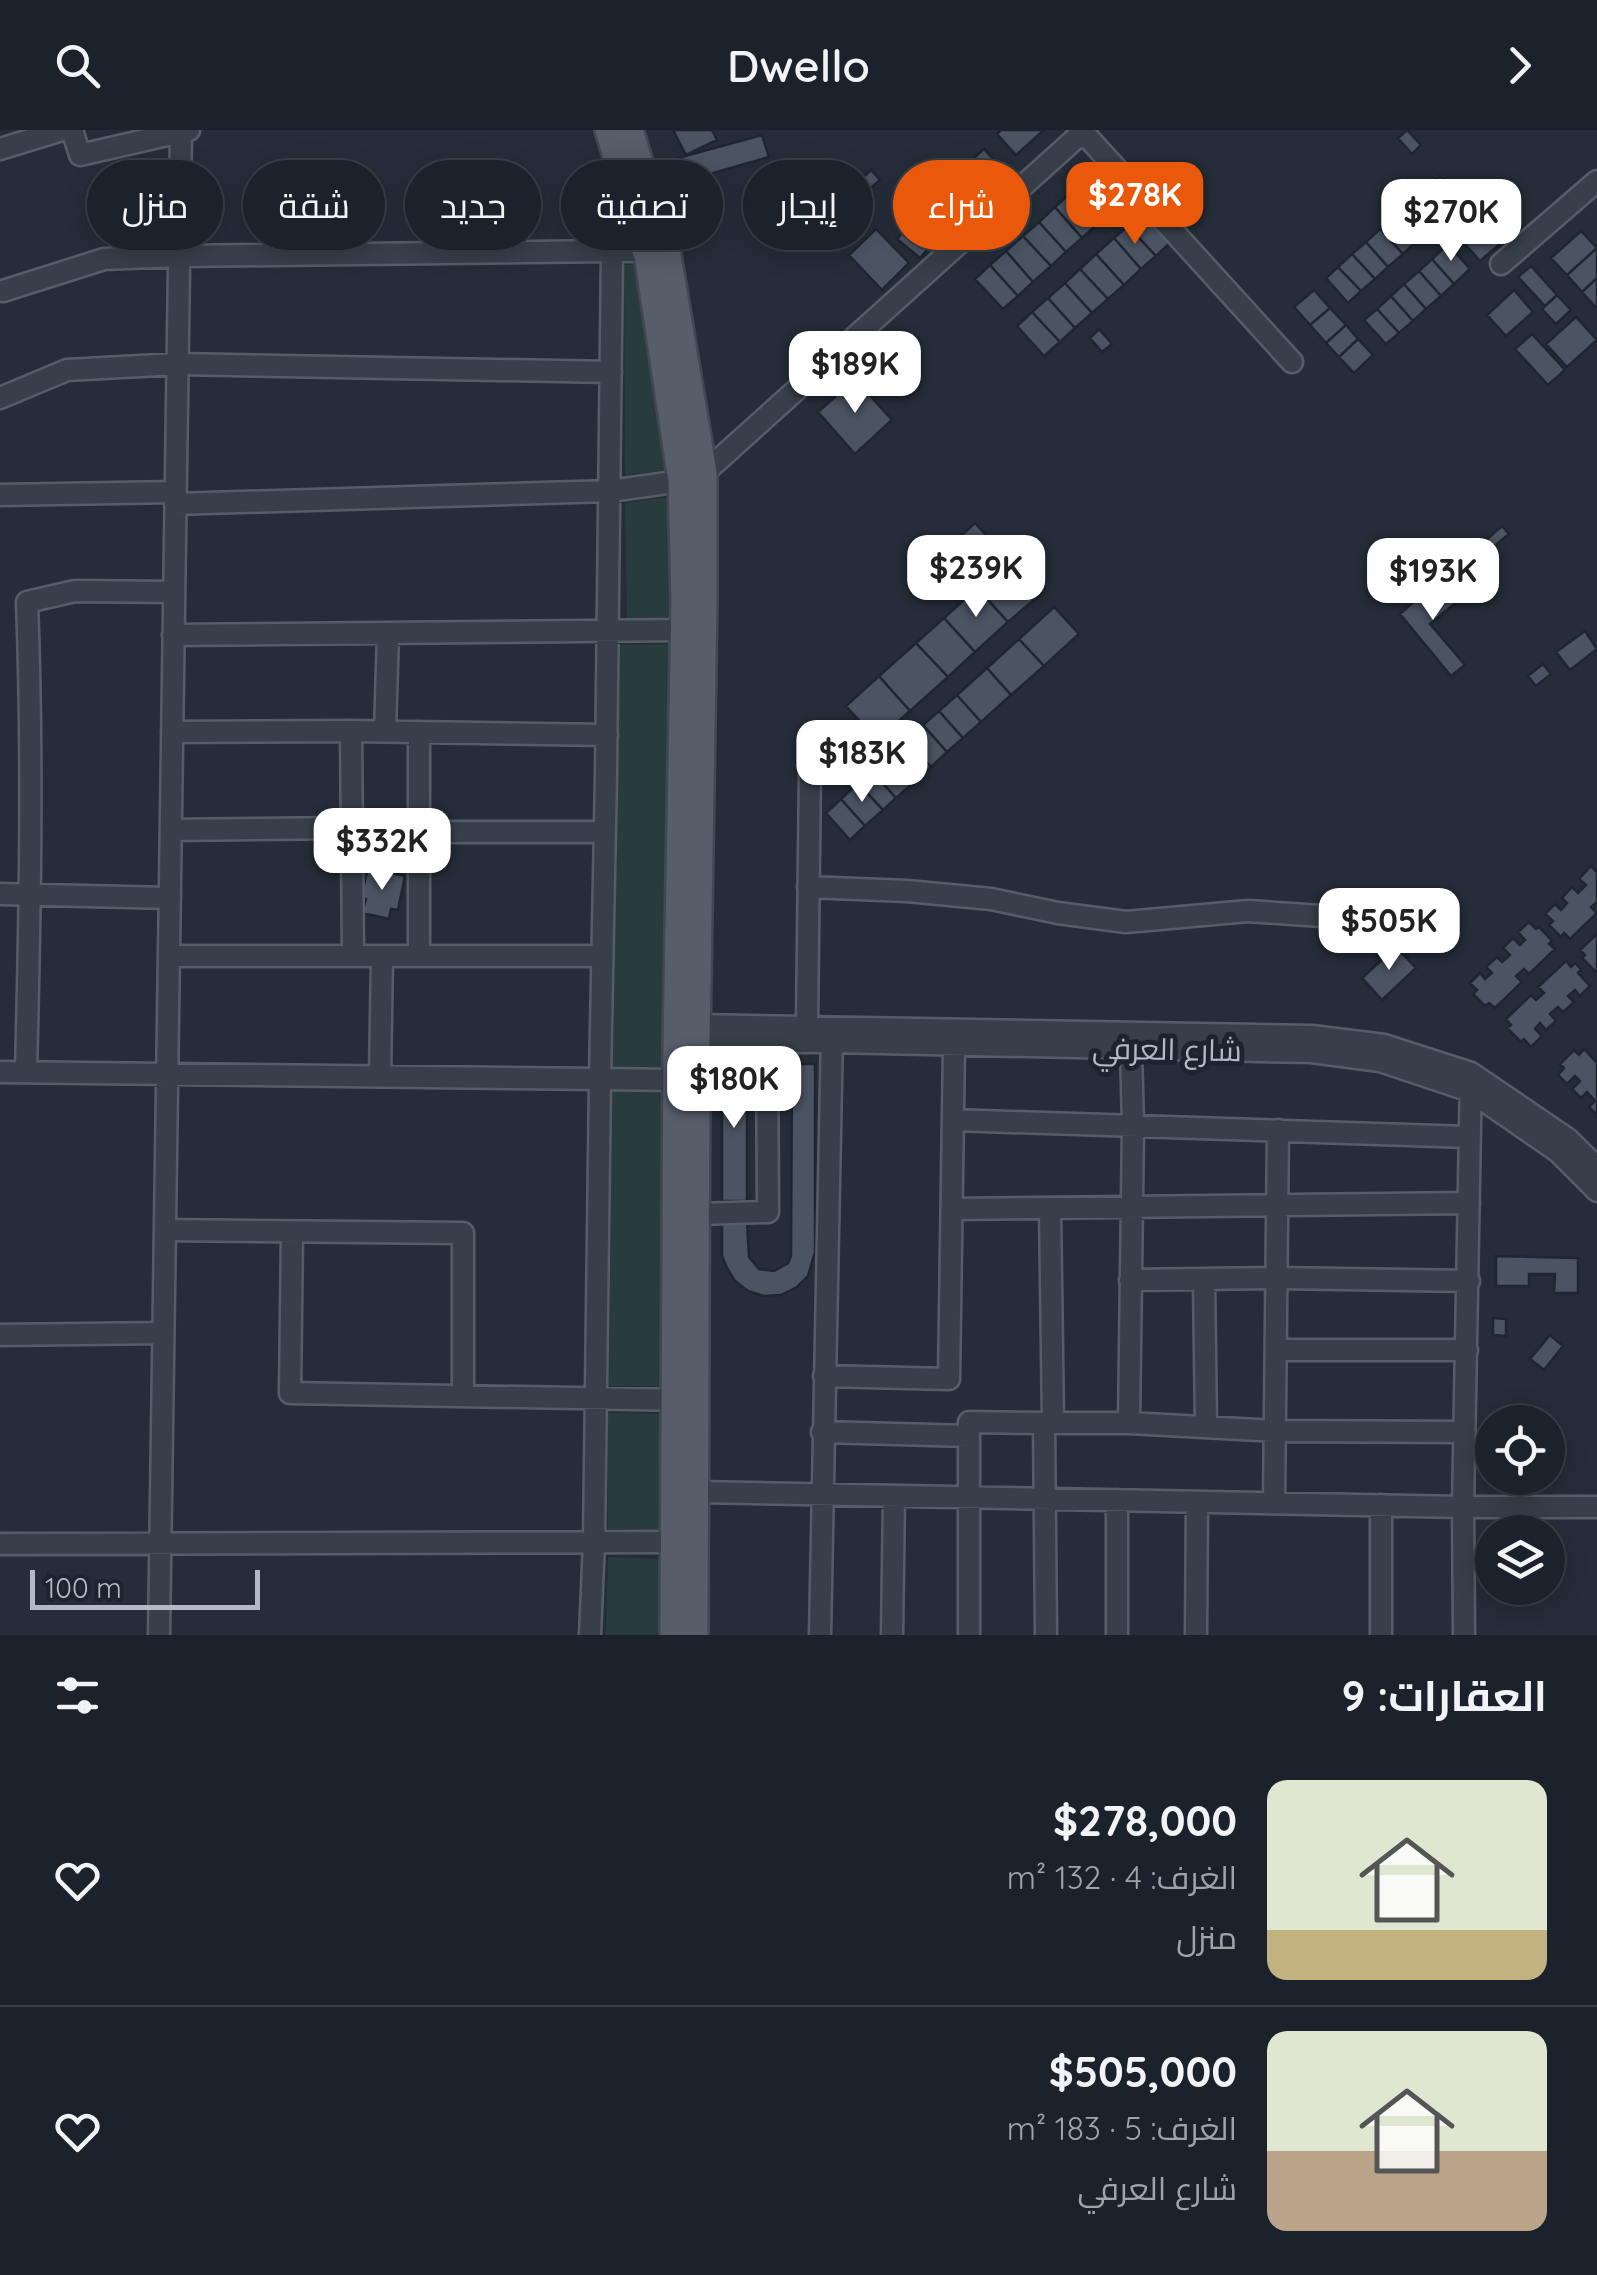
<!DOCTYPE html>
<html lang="ar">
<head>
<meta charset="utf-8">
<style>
  :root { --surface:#1b222b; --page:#282f37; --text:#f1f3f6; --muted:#a0a4a9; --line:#393f47; --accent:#ea580c }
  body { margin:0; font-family:Quicksand,Cairo,sans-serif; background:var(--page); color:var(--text); direction:rtl; height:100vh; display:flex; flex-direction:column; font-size:38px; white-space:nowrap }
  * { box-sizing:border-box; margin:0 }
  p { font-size:32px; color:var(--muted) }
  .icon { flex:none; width:55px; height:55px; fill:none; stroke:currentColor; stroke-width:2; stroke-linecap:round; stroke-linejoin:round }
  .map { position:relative; height:1505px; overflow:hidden; direction:ltr }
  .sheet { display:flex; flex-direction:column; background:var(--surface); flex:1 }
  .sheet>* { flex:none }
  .hud { position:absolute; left:30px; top:30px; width:1000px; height:90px; direction:rtl; display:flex; gap:20px }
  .tools { position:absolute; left:1475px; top:1275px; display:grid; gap:20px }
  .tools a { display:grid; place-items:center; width:90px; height:90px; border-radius:50%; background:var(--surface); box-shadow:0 5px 25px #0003,0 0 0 2px var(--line); font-size:50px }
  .scale { position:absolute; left:30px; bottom:25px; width:230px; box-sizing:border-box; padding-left:10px; border:5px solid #b3bac6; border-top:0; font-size:28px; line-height:35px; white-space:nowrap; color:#b3bac6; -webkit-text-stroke:8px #1d242f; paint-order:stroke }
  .price { position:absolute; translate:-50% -85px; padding:0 22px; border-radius:20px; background:#fff; color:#222; font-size:32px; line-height:65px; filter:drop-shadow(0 2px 5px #0008) }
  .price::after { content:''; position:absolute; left:50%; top:60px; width:30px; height:22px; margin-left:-15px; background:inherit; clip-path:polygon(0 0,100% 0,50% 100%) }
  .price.on { background:var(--accent); color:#fff }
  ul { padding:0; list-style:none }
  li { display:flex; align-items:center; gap:30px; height:250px; padding:0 50px }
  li+li { border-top:2px solid var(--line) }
  li span { display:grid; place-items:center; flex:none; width:280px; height:200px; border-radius:20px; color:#555 }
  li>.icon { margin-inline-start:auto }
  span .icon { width:120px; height:120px; fill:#fffc; stroke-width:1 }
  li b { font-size:42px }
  h2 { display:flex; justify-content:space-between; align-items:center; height:120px; padding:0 50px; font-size:42px }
  .chip { padding:0 35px; border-radius:45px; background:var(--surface); box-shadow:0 5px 25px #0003,0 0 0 2px var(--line); font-size:35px; line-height:90px }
  .chip.on { background:var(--accent); color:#fff }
  header { display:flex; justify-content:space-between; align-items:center; height:130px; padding:0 50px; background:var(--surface); font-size:45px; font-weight:600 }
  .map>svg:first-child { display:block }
</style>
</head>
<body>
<header><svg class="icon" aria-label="forward" viewBox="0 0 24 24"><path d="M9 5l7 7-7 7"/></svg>Dwello<svg class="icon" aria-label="search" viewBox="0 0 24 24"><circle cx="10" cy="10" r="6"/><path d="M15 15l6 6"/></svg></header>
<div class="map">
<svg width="1597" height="1505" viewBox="0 0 1597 1505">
  <rect width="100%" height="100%" fill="#242d39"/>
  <path fill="#293c3d" d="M639,134L668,340L625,345L624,135Z
    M671,367L669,487L627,490L625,373Z
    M671,514L666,939L613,937L620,515Z
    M612,962H664L665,1256H609Z
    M608,1283L662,1284L661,1400L608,1399Z
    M608,1427L662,1429L660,1505H606Z"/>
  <path fill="#4b5463" stroke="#1f2631" stroke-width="2.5" d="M673,0H712L717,10L686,25Z
    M1001,0H1044L1016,25L997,4Z
    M1407,0L1421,15L1412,24L1398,8Z
    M762,5L769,27L685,51L678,28Z
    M984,19L1002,39L957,80L939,59Z
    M1102,35L1129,66L1114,79L1086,49Z
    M871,40L880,50L866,62L858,52Z
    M1440,46L1458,65L1437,84L1420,64Z
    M1086,49L1114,79L1100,92L1072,62Z
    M1072,62L1100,92L1082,108L1055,77Z
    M1458,65L1473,81L1452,100L1437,84Z
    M928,73L951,93L920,128L897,109Z
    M1410,73L1432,97L1416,112L1393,87Z
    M1055,77L1082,108L1066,122L1039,92Z
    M1473,81L1486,96L1465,114L1452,100Z
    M1144,82L1171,112L1156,126L1128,96Z
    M1393,87L1416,112L1403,124L1380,99Z
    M1039,92L1066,122L1051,136L1023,106Z
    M1128,96L1156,126L1141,139L1114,108Z
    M1486,96L1501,113L1480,131L1465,114Z
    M876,99L909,133L882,160L849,125Z
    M1380,99L1403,124L1388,137L1366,112Z
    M1581,101L1597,118L1567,145L1551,128Z
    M1023,106L1051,136L1033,152L1006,121Z
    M1114,108L1141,139L1124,155L1096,124Z
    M1366,112L1388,137L1375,149L1352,124Z
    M1448,114L1470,139L1454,154L1432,129Z
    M1597,118V148L1582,162L1567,145Z
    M1006,121L1033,152L1018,166L990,135Z
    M1096,124L1124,155L1108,169L1080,139Z
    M1352,124L1375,149L1361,161L1338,137Z
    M1432,129L1454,154L1441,166L1419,141Z
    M990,135L1018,166L1003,179L975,149Z
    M1531,136L1557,165L1545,176L1518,147Z
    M1338,137L1361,161L1348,173L1326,148Z
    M1080,139L1108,169L1092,183L1065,153Z
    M1419,141L1441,166L1426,179L1404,154Z
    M1597,148V179L1582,162Z
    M1065,153L1092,183L1075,198L1048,168Z
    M1404,154L1426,179L1413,191L1391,166Z
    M1314,160L1330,178L1310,195L1294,177Z
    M1514,160L1533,182L1506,206L1487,185Z
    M1557,165L1571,180L1556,194L1542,179Z
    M1391,166L1413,191L1399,203L1377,179Z
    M1048,168L1075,198L1060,212L1032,182Z
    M1330,178L1346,195L1326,213L1310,195Z
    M1377,179L1399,203L1386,214L1364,190Z
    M1032,182L1060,212L1044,226L1017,196Z
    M1576,187L1597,210L1567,237L1546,214Z
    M1346,195L1358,209L1339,227L1326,213Z
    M1099,199L1112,214L1102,222L1090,208Z
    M1532,204L1565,240L1548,255L1515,219Z
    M1358,209L1373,225L1354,243L1339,227Z
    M855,249L892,290L855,324L818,282Z
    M975,393L999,419L961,453L938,427Z
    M1502,396L1509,404L1492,418L1486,410Z
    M1474,416L1482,427L1457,447L1449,437Z
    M1009,429L1041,464L1008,492L977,458Z
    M1438,448L1458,471L1430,494L1465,535L1451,546L1400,484L1412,473L1411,471Z
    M977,458L1008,492L975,522L944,488Z
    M1054,477L1079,504L1044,536L1019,509Z
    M944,488L975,522L948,547L916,513Z
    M1585,501L1597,519L1570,540L1556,522Z
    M1019,509L1044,536L1011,565L987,538Z
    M916,513L948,547L910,581L879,546Z
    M1543,534L1551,544L1536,556L1528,546Z
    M987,538L1011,565L981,592L957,565Z
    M879,546L910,581L877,610L846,576Z
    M957,565L981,592L963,608L939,581Z
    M939,581L963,608L947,622L923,595Z
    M923,595L947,622L931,637L906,610Z
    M906,610L931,637L912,654L887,627Z
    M887,627L912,654L896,668L872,641Z
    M872,641L896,668L883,680L858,653Z
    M858,653L883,680L865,696L841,669Z
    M841,669L865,696L850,710L826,683Z
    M1591,736L1597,742V772L1591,777L1597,783L1570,809L1564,803L1561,807L1549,795L1553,791L1545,784L1555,774L1561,780L1567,773L1562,768L1572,757L1578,763L1586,755L1579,749Z
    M368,738L405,746L398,780L391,779L389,789L362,783L366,769L361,768Z
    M1529,792L1536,799L1539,797L1552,811L1549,814L1555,819L1529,844L1524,839L1516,846L1522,852L1495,878L1489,873L1485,876L1473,864L1477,860L1470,853L1480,843L1485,849L1492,843L1486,837L1497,827L1502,832L1510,825L1503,818L1513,808L1520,815L1525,810L1518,802Z
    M1597,804V841L1596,842L1582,828L1585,825L1580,820Z
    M1396,817L1416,838L1382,870L1362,848Z
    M1566,831L1571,837L1575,833L1581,839L1578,843L1590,856L1580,866L1575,860L1568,866L1574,872L1563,882L1558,877L1550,884L1556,891L1546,900L1540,893L1535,899L1542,906L1531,917L1524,909L1521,912L1507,898L1511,895L1506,889L1531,865L1536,870L1544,863L1538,857Z
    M1584,919L1597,933V985L1589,977L1595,971L1587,962L1581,968L1572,959L1580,951L1575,946L1567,954L1558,945L1564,938L1560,934L1574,920L1579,925Z
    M722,930L747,931V1071H722Z
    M792,934H815V1122L808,1146L797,1157L781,1165L764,1166L748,1161L735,1151L727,1138L722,1126V1091H747L749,1127L759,1139L774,1141L788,1133L791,1126Z
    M1496,1126L1578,1128V1163H1554L1555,1144H1529V1156H1496Z
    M1493,1188L1506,1189V1206L1493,1205Z
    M1550,1205L1563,1216L1544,1240L1530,1229Z"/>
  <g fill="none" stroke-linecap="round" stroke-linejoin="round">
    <g stroke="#565d68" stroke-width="25">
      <path id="minor" d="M72,0L80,25L189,0
        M1083,2L1292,232
        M0,19L62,0
        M1501,134L1597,51
        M3,161L104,129L179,126L612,121
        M0,268L67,240L177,234L611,242
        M0,365L175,362
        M175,374L610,361L681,351L704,343L1085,0
        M173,505L683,500
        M351,601L607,605
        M385,601L388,504
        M172,602L351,601L353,826
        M171,700L352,698
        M419,702H605
        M808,757L907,761L991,769L1058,783L1126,792L1248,781L1350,788
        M0,764L170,768
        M169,826H602
        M419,826V602
        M697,895L1312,906L1384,915L1471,943L1568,1009L1597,1038
        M807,896L810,638
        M697,912H832L1311,922L1380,931L1470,961L1557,1021L1597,1061
        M0,942L600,949L606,643L612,121H645
        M26,942C30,785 33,628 27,472L75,461L174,462
        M380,946L382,826
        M953,990L1469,1007
        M1050,1078L1053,1292
        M952,1079L1469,1073
        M697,1084L768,1082L767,912
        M165,1100L463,1103V1266
        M292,1103L290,1263L685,1270
        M1204,1149L1206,1297
        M1130,1150L1277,1148L1469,1151
        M0,1205L163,1203
        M1276,1220H1467
        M824,1246L949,1249L954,915
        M1044,1293H1129L1275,1301L1465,1302
        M1129,1293L1133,995L1131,919
        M822,1302L969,1306V1505
        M969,1306V1292L1044,1293L1046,1505
        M697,1362L1463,1377L1471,943
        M1274,1373L1278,1000
        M0,1414L674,1412
        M159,1505L181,0
        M590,1505L594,1412L600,949L676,950
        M820,1505L832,902
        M892,1505L894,1366
        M1117,1505V1370
        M1196,1505L1197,1372
        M1381,1505V1375
        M1464,1505L1463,1377H1597"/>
    </g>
    <g stroke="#414853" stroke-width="30">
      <path id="major" d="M608,0L648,130L681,351L684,469L676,912L673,1505
        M630,0L668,125L704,343V469L697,912L695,1505"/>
    </g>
    <use href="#minor" stroke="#383f4a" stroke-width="20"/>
    <use href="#major" stroke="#565e6a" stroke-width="25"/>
  </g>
  <g text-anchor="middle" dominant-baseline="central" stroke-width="10" stroke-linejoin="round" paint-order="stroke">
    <g font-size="30" fill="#b3bac6" stroke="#1d242f">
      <text transform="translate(1167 919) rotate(1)">شارع العرفي</text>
    </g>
  </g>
</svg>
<div class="tools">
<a><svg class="icon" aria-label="locate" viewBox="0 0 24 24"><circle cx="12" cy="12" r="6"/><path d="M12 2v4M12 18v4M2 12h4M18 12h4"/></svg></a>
<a><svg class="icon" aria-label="layers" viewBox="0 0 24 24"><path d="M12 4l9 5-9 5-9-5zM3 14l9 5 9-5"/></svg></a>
</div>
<div class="scale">100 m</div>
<b class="price on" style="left:1135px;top:117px">$278K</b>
<b class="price" style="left:1451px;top:134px">$270K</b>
<b class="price" style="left:855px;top:286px">$189K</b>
<b class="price" style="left:976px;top:490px">$239K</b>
<b class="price" style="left:1433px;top:493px">$193K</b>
<b class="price" style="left:862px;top:675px">$183K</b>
<b class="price" style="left:382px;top:763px">$332K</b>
<b class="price" style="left:1389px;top:843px">$505K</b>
<b class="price" style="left:734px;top:1001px">$180K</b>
<div class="hud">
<a class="chip on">شراء</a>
<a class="chip">إيجار</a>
<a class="chip">تصفية</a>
<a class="chip">جديد</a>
<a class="chip">شقة</a>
<a class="chip">منزل</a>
</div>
</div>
<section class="sheet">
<h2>العقارات: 9<svg class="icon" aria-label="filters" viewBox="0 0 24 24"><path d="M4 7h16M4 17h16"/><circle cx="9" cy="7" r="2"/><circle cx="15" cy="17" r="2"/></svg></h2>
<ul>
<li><span style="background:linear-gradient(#dfe7d0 75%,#c2b280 0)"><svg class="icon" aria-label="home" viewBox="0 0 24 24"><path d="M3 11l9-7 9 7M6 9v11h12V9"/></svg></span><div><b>$278,000</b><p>الغرف: 4 · 132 m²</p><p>منزل</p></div><svg class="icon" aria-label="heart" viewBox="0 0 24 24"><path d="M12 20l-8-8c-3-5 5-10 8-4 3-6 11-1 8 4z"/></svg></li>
<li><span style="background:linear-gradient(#dfe7d0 60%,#b9a48a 0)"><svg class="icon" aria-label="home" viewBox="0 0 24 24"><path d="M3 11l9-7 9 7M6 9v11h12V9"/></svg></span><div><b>$505,000</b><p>الغرف: 5 · 183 m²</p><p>شارع العرفي</p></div><svg class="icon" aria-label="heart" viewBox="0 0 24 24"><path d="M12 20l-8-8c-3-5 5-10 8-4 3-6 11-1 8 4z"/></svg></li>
</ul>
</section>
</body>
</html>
